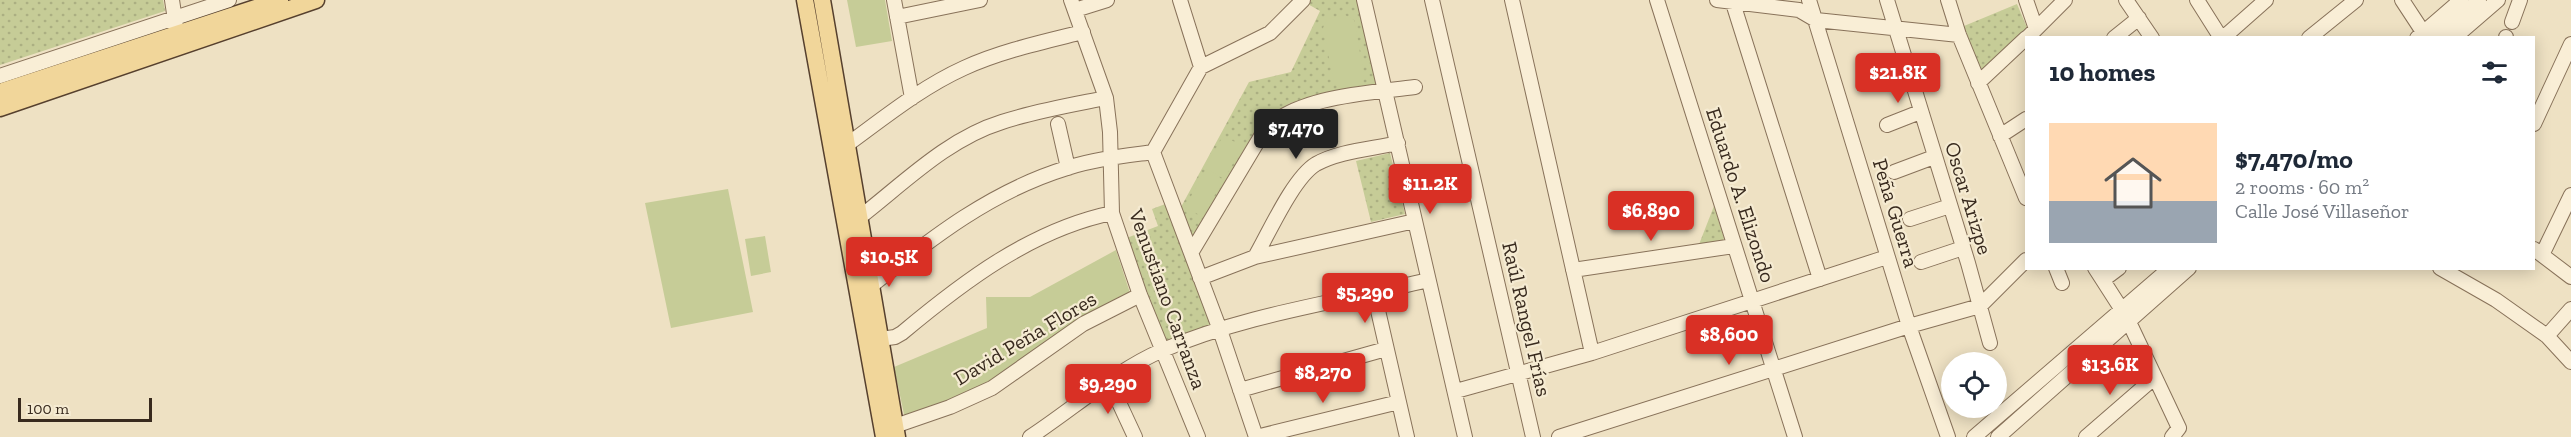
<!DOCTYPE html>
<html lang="en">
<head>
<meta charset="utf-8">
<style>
  :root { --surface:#fff; --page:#f6f6f7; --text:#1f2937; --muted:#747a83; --accent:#d93025 }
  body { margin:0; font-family:"Zilla Slab",serif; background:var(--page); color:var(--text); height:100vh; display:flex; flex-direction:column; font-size:22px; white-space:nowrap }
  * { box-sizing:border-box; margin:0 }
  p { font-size:20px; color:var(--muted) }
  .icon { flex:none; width:33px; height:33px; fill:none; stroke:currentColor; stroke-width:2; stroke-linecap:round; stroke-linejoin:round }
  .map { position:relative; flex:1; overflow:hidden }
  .sheet { position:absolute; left:2025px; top:36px; width:510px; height:234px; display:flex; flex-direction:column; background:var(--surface); border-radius:0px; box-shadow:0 3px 15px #0003 }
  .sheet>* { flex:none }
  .buttons { position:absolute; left:1941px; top:352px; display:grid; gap:12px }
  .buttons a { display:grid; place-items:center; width:66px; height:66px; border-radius:50%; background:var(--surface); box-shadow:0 3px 15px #0003; font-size:30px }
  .scale { position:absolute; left:18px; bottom:15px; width:134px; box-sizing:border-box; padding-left:6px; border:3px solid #382a1e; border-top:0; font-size:16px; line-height:21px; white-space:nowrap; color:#382a1e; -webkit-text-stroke:4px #f5ebd2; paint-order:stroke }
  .price { position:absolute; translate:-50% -51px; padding:0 14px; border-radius:6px; background:var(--accent); color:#fff; font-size:20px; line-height:39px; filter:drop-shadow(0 2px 3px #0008) }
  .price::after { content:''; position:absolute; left:50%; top:36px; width:18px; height:14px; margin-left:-9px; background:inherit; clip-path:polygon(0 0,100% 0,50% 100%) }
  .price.active { background:#222; color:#fff }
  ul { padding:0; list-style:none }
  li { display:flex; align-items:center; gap:18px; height:150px; padding:0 24px }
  li span { display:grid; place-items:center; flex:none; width:168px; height:120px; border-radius:0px; color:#555 }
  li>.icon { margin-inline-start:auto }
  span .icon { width:72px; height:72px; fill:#fffc; stroke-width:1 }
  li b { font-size:26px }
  h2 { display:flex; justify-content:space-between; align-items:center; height:72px; padding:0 24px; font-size:26px }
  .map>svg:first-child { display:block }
</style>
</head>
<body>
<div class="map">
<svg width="2571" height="437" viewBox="0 0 2571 437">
  <defs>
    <pattern id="green-dots" width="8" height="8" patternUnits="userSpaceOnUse" patternTransform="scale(1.5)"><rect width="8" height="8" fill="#c6cc97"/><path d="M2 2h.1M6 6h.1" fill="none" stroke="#abaf82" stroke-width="1.8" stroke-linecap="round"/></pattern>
  </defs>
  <rect width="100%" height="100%" fill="#eee1c3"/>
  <path fill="url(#green-dots)" d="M0,0H163L165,11L0,65Z
    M1308,0H1359L1376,85L1290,103L1259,124L1191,241L1181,207L1249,82L1291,72L1320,11L1306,3Z
    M2017,4L2028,30L1981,75L1964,26Z
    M1390,153L1405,214L1371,222L1356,161Z
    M1168,203L1213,328L1161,345L1124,239L1158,226L1152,209Z
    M1714,206L1724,238L1722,243L1698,247Z"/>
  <path fill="#c6cc97" d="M847,0H885L892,41L856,47Z
    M1345,15L1354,20L1364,75L1360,85L1343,89L1334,83L1323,28L1327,19Z
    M1223,136L1243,146L1224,179L1205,168Z
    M1205,171L1223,180L1203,217L1185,207Z
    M728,189L753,312L671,328L645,203Z
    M765,236L771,272L751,276L745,239Z
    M1116,250L1131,296L968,397L905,419L894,367L987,328L986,297H1030Z"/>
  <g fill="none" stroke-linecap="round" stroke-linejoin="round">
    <g stroke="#88725a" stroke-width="16">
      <path id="minor" d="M172,0L176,27
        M894,0L912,98
        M1071,0L1106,98L1110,132L1112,213L1140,295L1198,437
        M1180,0L1201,67L1153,152L1220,330L1256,437
        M1364,0L1465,437
        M1432,0L1533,437
        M1512,0L1592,353
        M1657,0L1795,437
        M1717,0L1799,10L1816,20L1959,35
        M1732,0L1820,279
        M1809,0L1909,326L1948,437
        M1887,0L1968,263L1990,343
        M1948,0L1959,35L2026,198
        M2026,0L2036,29
        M2126,0L2152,38
        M2197,0L2221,38
        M2402,0L2423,32
        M1075,10L1107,0
        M897,17L980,0
        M2512,22L2520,0
        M2027,38L2065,0
        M2114,38L2139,18
        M2223,38L2266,0
        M2309,38L2356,0
        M2417,38L2461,0
        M2436,38L2479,0
        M2454,38L2498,0
        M2506,38V37
        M1201,67L1270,33L1303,0
        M0,76L229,0
        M1867,81L1907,65
        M1978,83L2026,38
        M1058,124L1068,168
        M2534,124L2571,44
        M1887,125L1920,112
        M2000,136L2026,119
        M848,144C885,117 922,87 964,68C1001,51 1043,42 1083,32
        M1894,172L1934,157
        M860,217C904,183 947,139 1002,122C1035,111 1071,105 1106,98
        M1910,219L1950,206
        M2534,249L2571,277
        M1191,253L1264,131C1296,96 1369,93 1415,87
        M2542,255L2571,195
        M1255,257C1269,233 1293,178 1316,164C1339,151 1372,149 1398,143
        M1921,262L1963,248
        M2056,268L2062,283
        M2095,268L2122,310
        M2440,268L2496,300L2547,336L2571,362
        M1573,270L1734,246
        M1200,278L1255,257L1415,221
        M2103,280L2119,268
        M871,286C933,237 992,191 1067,168C1095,159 1124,156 1153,152
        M1374,293L1407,437
        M2129,322L2179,428L2172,437
        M2547,336L2571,309
        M873,340L895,337L902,333C963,282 1031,230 1112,213
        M1109,381L1135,437
        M1240,390L1386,349
        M1456,391L1592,353L1887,257
        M895,426L950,407L992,388L1083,324L1140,295
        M1030,437C1073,409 1116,370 1163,350C1247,314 1340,302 1428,280
        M1256,437L1399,402
        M1559,437L1909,326L1980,306L2026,260
        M1974,437L2170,268
        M1998,437L2189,268
        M2086,437L2154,378"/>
    </g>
    <g stroke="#56402e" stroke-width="19">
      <path id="major" d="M805,0L884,437
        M822,0L897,437
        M0,92L280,0
        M0,108L316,0"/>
    </g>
    <use href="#minor" stroke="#f9eed6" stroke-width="14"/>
    <use href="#major" stroke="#f1d69a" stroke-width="16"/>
  </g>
  <g text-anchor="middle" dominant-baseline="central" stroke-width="4.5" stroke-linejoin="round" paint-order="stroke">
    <g font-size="21" fill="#382a1e" stroke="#f5ebd2">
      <text transform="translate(1741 195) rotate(72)">Eduardo A. Elizondo</text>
      <text transform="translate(1969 198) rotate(73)">Oscar Arizpe</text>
      <text transform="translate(1896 213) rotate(73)">Peña Guerra</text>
      <text transform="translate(1168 299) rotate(70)">Venustiano Carranza</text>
      <text transform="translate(1527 319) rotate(77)">Raúl Rangel Frías</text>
      <text transform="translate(1025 338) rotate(-31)">David Peña Flores</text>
    </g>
  </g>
</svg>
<div class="buttons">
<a><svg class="icon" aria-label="locate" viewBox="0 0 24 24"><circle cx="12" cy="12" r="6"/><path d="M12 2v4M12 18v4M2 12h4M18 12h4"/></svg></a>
</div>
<div class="scale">100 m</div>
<b class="price" style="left:1898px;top:104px">$21.8K</b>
<b class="price active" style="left:1296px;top:160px">$7,470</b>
<b class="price" style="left:1430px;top:215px">$11.2K</b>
<b class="price" style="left:1651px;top:242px">$6,890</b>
<b class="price" style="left:889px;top:288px">$10.5K</b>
<b class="price" style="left:1365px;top:324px">$5,290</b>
<b class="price" style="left:1729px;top:366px">$8,600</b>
<b class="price" style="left:2110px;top:396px">$13.6K</b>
<b class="price" style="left:1323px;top:404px">$8,270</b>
<b class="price" style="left:1108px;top:415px">$9,290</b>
<section class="sheet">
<h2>10 homes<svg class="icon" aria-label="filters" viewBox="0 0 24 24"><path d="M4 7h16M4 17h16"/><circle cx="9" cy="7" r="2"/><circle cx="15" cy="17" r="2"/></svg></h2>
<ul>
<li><span style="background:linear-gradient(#ffd9b3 65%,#9aa5b1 0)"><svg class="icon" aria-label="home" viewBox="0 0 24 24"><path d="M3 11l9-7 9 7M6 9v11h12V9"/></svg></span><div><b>$7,470/mo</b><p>2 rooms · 60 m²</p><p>Calle José Villaseñor</p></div></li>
</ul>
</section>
</div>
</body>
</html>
